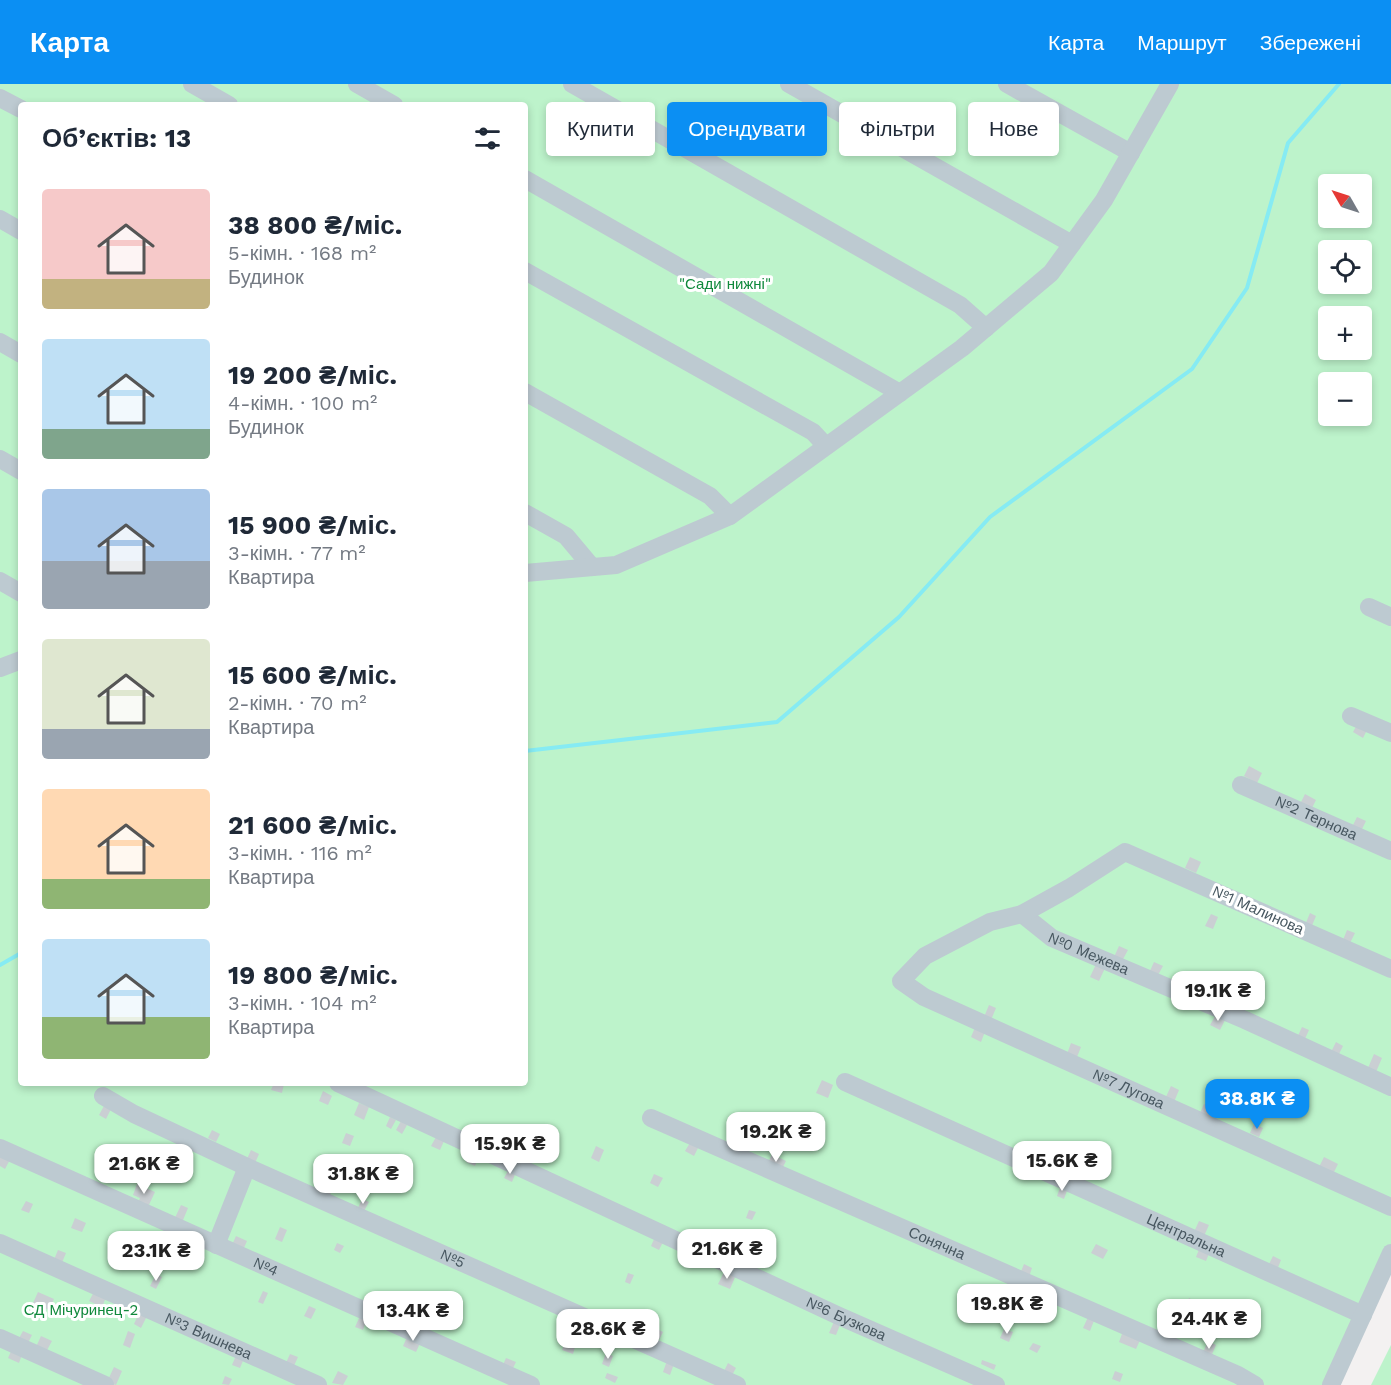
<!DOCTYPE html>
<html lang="uk">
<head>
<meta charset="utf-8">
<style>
  :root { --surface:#fff; --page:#f6f6f7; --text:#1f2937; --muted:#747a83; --accent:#0b8ff3 }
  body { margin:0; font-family:"Work Sans",sans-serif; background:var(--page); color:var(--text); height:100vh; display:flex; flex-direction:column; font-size:22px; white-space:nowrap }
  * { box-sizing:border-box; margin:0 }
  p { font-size:20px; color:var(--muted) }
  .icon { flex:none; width:33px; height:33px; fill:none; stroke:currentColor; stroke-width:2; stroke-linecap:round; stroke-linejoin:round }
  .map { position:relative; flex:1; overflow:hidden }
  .panel { position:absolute; left:18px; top:18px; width:510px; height:984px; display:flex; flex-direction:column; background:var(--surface); border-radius:6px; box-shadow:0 3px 9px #0003 }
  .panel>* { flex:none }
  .banner { position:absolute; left:546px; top:18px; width:570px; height:54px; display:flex; gap:12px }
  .needle { width:39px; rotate:309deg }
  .fabs { position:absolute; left:1318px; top:90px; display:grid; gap:12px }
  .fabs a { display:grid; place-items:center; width:54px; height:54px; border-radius:6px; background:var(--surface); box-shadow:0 3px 9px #0003; font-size:30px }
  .price { position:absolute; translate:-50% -51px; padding:0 14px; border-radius:12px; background:#fff; color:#222; font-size:20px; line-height:39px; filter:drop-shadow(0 2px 3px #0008) }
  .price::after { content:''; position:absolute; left:50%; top:36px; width:18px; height:14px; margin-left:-9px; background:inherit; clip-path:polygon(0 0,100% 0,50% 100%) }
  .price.on { background:var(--accent); color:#fff }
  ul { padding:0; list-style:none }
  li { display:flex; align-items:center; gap:18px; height:150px; padding:0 24px }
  li span { display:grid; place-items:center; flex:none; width:168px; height:120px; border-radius:6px; color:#555 }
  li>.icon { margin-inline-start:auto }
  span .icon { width:72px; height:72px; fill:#fffc; stroke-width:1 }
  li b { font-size:26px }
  h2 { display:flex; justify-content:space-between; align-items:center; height:72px; padding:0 24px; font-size:26px }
  .chip { padding:0 21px; border-radius:6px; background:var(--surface); box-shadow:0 3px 9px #0003; font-size:21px; line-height:54px }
  .chip.on { background:var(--accent); color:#fff }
  header { display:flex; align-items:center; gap:36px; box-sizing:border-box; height:84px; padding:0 30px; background:var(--accent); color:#fff }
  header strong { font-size:28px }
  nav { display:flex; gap:33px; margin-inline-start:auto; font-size:21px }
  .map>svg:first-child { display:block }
</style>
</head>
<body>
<header>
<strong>Карта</strong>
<nav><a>Карта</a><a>Маршрут</a><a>Збережені</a></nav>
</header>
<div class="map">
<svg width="1391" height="1301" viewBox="0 0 1391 1301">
  <rect width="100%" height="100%" fill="#f3f1f1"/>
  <path fill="#bdf3cb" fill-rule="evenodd" d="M0,0H1391V1161L1326,1301H0ZM21,21H525V999H21ZM1329,100H1362V134H1329ZM1329,166H1362V200H1329ZM1329,232H1362V266H1329ZM1329,298H1362V332H1329Z
    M1391,1261V1301H1371Z"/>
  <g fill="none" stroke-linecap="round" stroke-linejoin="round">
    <path stroke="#86ebf3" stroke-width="4" d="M525,667L777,638L899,533L990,433L1192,285L1247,204L1288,59L1339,0
      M0,881L21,869"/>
  </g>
  <path fill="#cacfd3" d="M1358,639L1368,644L1363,654L1353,648Z
    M1249,682L1262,689L1257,699L1244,692Z
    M1305,710L1316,716L1311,726L1300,720Z
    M1357,733L1366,737L1361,747L1352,743Z
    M1190,773L1201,778L1196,789L1185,784Z
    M1310,829L1316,832L1311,844L1305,841Z
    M1211,830L1218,833L1213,845L1205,842Z
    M1347,846L1355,849L1350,859L1343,856Z
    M1119,862L1128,866L1122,877L1114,873Z
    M1097,878L1106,882L1099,897L1090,893Z
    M1154,878L1163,882L1157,893L1149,889Z
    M1219,902L1228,907L1224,914L1215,909Z
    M989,921L996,924L991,936L984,933Z
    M1217,929L1226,934L1220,946L1210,941Z
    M976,941L986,945L981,958L971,953Z
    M1302,943L1309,946L1304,957L1297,954Z
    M1336,958L1343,962L1338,972L1331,968Z
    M1071,959L1081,963L1077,973L1067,970Z
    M1374,970L1382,974L1376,988L1368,984Z
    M822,996L833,1001L828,1014L816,1009Z
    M274,999L284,1000L282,1009L271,1006Z
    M1171,1002L1179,1006L1174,1018L1165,1015Z
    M323,1007L332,1012L328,1021L319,1017Z
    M359,1019L369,1023L364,1036L354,1031Z
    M105,1020L112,1023L106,1035L99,1031Z
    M1204,1020L1213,1024L1209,1033L1200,1029Z
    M390,1033L396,1036L391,1045L386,1042Z
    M401,1037L407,1041L402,1050L396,1046Z
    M1254,1040L1263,1044L1259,1053L1250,1049Z
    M212,1046L220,1050L216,1058L208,1054Z
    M346,1049L354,1052L350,1062L342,1059Z
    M436,1053L444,1057L440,1066L431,1062Z
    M731,1053L740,1057L736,1067L727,1063Z
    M693,1054L701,1058L694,1072L685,1067Z
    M596,1062L604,1066L599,1078L591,1074Z
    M251,1066L259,1070L255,1079L247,1075Z
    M3,1068L12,1072L5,1085L0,1082V1074Z
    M470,1068L479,1071L475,1082L466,1078Z
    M772,1070L786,1077L781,1087L767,1081Z
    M1324,1073L1338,1080L1333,1090L1319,1083Z
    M509,1085L516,1088L512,1098L504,1094Z
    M654,1090L663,1094L658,1103L650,1099Z
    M137,1100L155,1108L148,1123L138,1119L140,1114L133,1111Z
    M327,1100L334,1102L330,1111L323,1108Z
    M1061,1101L1068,1104L1064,1115L1057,1112Z
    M362,1115L369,1118L364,1127L358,1124Z
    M26,1117L33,1120L29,1129L21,1126Z
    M181,1121L188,1124L181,1141L173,1138Z
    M749,1126L756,1128L752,1136L746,1134Z
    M75,1134L86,1139L82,1148L71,1144Z
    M1199,1137L1209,1141L1204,1152L1194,1148Z
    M280,1143L287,1146L282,1158L275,1155Z
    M700,1147L710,1153L703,1166L692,1160Z
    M170,1151L177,1154L173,1164L165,1161Z
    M236,1152L247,1157L243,1166L232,1161Z
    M655,1153L664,1156L659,1166L651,1162Z
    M337,1159L344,1162L340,1169L334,1166Z
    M1096,1160L1108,1166L1103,1175L1091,1169Z
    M1200,1163L1210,1167L1206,1177L1196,1173Z
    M733,1165L741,1168L735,1180L728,1177Z
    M58,1166L66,1169L61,1181L53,1178Z
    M690,1169L699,1174L695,1182L685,1177Z
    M1273,1172L1281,1176L1277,1186L1268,1182Z
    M1024,1180L1032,1184L1029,1193L1020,1190Z
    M725,1186L736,1191L730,1205L718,1200Z
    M628,1189L634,1191L630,1200L625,1198Z
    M156,1190L162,1193L156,1205L150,1202Z
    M95,1206L107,1211L102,1223L89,1217Z
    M263,1207L268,1209L263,1220L258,1218Z
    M38,1208L54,1215L49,1226L33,1219Z
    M1189,1214L1199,1219L1196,1226L1186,1221Z
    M1204,1221L1217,1227L1213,1235L1200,1229Z
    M309,1222L316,1225L311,1235L304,1232Z
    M140,1227L148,1230L141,1244L134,1240Z
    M618,1228L628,1232L623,1244L614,1240Z
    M1089,1231L1095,1234L1090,1247L1083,1244Z
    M360,1232L367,1235L363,1246L355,1243Z
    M836,1233L842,1236L836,1251L829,1249Z
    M580,1235L589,1239L584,1252L574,1247Z
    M655,1244L663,1248L657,1260L650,1257Z
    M1004,1245L1013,1248L1009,1258L1000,1254Z
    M23,1247L32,1251L27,1261L18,1256Z
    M128,1247L135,1250L130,1264L123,1261Z
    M1123,1247L1141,1254L1136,1265L1119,1258Z
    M409,1249L422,1255L416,1268L403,1262Z
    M41,1252L52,1257L46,1268L36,1263Z
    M1208,1257L1216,1261L1210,1275L1202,1271Z
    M565,1259L575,1263L573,1270L562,1266Z
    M1033,1259L1041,1262L1037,1269L1029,1265Z
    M13,1263L23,1268L19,1279L8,1274Z
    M237,1269L245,1272L240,1284L232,1281Z
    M606,1269L613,1272L609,1283L602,1280Z
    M290,1270L298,1273L293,1284L285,1281Z
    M506,1274L516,1278L511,1288L502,1283Z
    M668,1274L675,1277L670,1291L663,1288Z
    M982,1276L996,1281L994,1286L981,1280Z
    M728,1279L736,1284L731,1293L723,1289Z
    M114,1283L122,1287L116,1301L107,1298Z
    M338,1287L348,1292L343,1301L332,1299Z
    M1115,1287L1123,1290L1120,1298L1112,1295Z
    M607,1289L618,1293L615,1299L605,1294Z
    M225,1292L232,1295L229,1301L222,1300Z"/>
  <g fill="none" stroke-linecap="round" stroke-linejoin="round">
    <g stroke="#bdcad1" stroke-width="18">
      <path d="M192,0L229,21"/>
      <path d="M357,0L394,21"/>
      <path d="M572,0L960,221L986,244"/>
      <path d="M789,0L1072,160"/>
      <path d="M1007,0L1131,69"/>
      <path d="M0,14L21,25"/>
      <path d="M525,95L900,309"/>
      <path d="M0,135L21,147"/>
      <path d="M525,187L813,348L826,362"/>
      <path d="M0,258L21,270"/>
      <path d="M525,308L710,412L730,432"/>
      <path d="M0,375L21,387"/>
      <path d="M525,429L566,452L592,483"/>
      <path d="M525,489L616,481L730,432L962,264L1051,189L1104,116L1170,0"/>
      <path d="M0,497L21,509"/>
      <path d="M1369,523L1391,533"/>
      <path d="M0,584L21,576"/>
      <path d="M1351,632L1391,649"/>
      <path id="s1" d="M1241,701L1391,767"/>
      <path id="s2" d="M1022,830L1052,854L1245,936L1391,1003"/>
      <path id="s3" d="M1391,885L1125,768L1069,804L1022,830L990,838L925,872L901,897L924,913L1391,1123"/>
      <path id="s4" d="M845,998L1363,1231"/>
      <path id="s5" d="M338,999L839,1232L996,1301"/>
      <path d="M103,1012L134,1030L247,1083"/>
      <path id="s6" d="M651,1034L1238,1291L1255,1301"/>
      <path id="s7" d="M0,1064L531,1301"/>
      <path id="s8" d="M0,1159L318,1301"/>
      <path id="s9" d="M216,1161L247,1083L737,1301"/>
      <path d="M0,1254L105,1301"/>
      <path d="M1331,1301L1391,1169"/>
    </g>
  </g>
  <g text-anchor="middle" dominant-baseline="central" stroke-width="6" stroke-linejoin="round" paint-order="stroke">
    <g font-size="15" fill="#10893c" stroke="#fff">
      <text x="725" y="200">"Сади нижні"</text>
      <text x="81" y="1226">СД Мічуринец-2</text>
    </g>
    <g font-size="15" fill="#475760" stroke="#fff">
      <text stroke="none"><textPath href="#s1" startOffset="82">№2 Тернова</textPath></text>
      <text transform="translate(1258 826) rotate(24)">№1 Малинова</text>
      <text stroke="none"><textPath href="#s2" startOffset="78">№0 Межева</textPath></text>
      <text stroke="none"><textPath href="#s3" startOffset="804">№7 Лугова</textPath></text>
      <text stroke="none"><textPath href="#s4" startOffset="374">Центральна</textPath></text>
      <text stroke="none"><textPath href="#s6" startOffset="312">Сонячна</textPath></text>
      <text stroke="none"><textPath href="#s9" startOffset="309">№5</textPath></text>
      <text stroke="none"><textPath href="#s7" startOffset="291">№4</textPath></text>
      <text stroke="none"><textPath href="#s5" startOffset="560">№6 Бузкова</textPath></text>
      <text stroke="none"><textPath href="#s8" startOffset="228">№3 Вишнева</textPath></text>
    </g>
  </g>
</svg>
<div class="fabs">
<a><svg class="needle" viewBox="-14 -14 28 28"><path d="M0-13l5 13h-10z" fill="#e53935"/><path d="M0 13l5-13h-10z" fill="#747a83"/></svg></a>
<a><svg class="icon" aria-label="locate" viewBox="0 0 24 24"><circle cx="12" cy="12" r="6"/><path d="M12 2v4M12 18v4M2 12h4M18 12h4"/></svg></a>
<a>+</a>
<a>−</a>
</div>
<b class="price" style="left:1218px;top:938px">19.1K ₴</b>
<b class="price on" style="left:1257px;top:1046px">38.8K ₴</b>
<b class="price" style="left:776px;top:1079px">19.2K ₴</b>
<b class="price" style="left:510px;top:1091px">15.9K ₴</b>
<b class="price" style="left:1062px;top:1108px">15.6K ₴</b>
<b class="price" style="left:144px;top:1111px">21.6K ₴</b>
<b class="price" style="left:363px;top:1121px">31.8K ₴</b>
<b class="price" style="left:727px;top:1196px">21.6K ₴</b>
<b class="price" style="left:156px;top:1198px">23.1K ₴</b>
<b class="price" style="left:1007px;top:1251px">19.8K ₴</b>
<b class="price" style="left:413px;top:1258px">13.4K ₴</b>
<b class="price" style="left:1209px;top:1266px">24.4K ₴</b>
<b class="price" style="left:608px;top:1276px">28.6K ₴</b>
<div class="banner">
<a class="chip">Купити</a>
<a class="chip on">Орендувати</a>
<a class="chip">Фільтри</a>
<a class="chip">Нове</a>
</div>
<section class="panel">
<h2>Об’єктів: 13<svg class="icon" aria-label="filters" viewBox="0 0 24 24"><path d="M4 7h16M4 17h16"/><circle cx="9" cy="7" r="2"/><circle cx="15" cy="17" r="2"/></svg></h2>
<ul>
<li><span style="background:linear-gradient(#f6c9c9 75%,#c2b280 0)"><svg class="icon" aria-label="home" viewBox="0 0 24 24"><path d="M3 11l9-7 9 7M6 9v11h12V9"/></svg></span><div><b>38 800 ₴/міс.</b><p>5-кімн. · 168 m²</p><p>Будинок</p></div></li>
<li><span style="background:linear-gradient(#bfe0f5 75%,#7fa58c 0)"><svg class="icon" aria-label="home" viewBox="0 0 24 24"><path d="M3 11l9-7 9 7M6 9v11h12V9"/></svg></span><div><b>19 200 ₴/міс.</b><p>4-кімн. · 100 m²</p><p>Будинок</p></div></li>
<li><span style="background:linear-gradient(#a9c7e8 60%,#9aa5b1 0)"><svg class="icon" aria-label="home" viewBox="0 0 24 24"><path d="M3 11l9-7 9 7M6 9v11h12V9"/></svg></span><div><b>15 900 ₴/міс.</b><p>3-кімн. · 77 m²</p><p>Квартира</p></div></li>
<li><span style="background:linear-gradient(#dfe7d0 75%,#9aa5b1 0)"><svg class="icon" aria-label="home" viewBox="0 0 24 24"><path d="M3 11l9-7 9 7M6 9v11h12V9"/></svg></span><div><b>15 600 ₴/міс.</b><p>2-кімн. · 70 m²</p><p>Квартира</p></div></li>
<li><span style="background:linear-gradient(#ffd9b3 75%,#8fb573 0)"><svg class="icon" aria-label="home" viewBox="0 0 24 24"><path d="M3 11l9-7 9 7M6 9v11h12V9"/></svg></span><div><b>21 600 ₴/міс.</b><p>3-кімн. · 116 m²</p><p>Квартира</p></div></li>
<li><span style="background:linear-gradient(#bfe0f5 65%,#8fb573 0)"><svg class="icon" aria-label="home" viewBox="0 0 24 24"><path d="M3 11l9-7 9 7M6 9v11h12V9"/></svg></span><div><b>19 800 ₴/міс.</b><p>3-кімн. · 104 m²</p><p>Квартира</p></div></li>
</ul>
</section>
</div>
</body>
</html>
